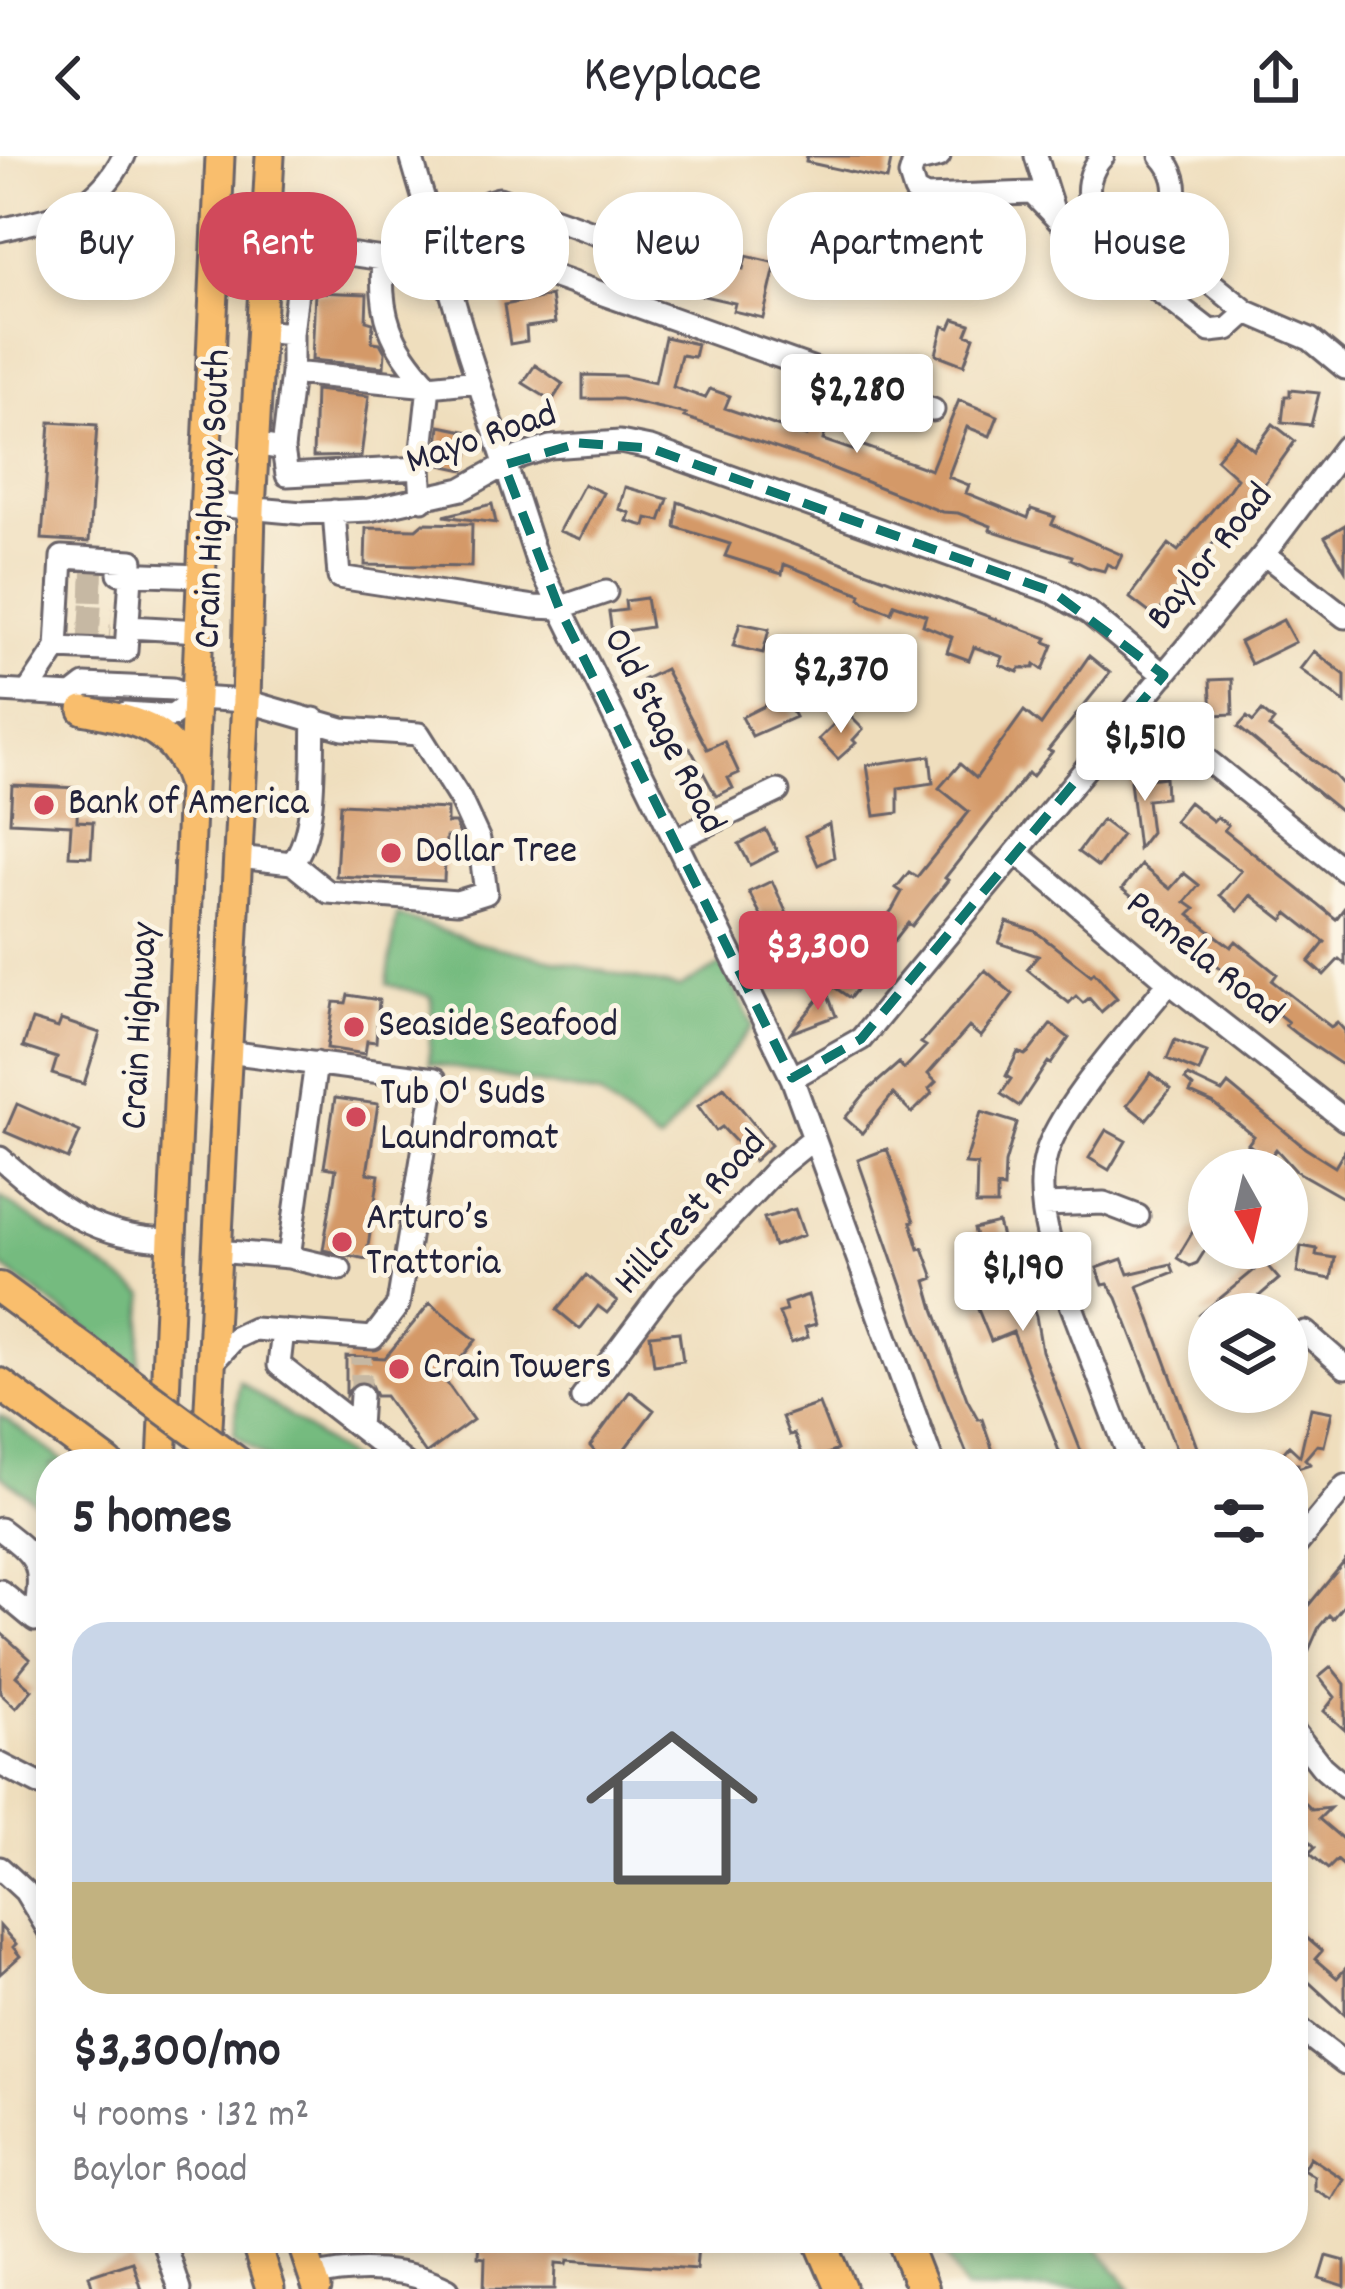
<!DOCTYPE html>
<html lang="en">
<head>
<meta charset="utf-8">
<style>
  :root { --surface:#fff; --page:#f7f7f7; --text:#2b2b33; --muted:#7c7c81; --line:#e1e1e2; --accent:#d1495b }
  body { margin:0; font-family:Dekko,sans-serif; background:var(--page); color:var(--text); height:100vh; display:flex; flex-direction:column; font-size:45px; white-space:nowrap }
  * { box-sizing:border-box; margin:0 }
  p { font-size:39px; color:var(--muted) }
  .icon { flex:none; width:66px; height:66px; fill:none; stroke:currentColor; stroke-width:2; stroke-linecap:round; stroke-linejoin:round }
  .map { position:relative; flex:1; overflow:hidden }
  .side { position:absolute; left:36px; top:1293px; width:1272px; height:804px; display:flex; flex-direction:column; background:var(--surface); border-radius:48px; box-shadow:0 6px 18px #0003 }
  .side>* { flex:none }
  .hud { position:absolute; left:36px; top:36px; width:1275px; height:108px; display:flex; gap:24px }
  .needle { width:78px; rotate:172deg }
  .buttons { position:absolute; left:1188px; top:993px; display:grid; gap:24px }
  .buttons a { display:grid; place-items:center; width:120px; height:120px; border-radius:50%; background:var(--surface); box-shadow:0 6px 18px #0003; font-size:60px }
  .price { position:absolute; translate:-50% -102px; padding:0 27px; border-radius:12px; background:#fff; color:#222; font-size:39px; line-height:78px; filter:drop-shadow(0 3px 6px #0008) }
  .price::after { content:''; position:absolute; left:50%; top:72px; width:36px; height:27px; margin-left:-18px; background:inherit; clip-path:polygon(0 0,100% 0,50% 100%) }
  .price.on { background:var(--accent); color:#fff }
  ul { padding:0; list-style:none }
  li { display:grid; align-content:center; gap:24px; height:636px; padding:0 36px }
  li+li { border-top:3px solid var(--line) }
  li span { display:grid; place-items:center; height:372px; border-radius:36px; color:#555 }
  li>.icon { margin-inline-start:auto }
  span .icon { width:216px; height:216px; fill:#fffc; stroke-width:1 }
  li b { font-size:51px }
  h2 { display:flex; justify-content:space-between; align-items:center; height:144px; padding:0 36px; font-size:51px }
  .pill { padding:0 42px; border-radius:48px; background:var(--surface); box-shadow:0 6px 18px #0003; font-size:42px; line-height:108px }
  .pill.on { background:var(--accent); color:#fff }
  header { display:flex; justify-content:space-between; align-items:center; height:156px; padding:0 36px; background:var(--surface); font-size:54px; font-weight:600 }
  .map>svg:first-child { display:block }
</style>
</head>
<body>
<header><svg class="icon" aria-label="back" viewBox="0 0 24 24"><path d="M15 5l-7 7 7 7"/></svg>Keyplace<svg class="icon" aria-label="share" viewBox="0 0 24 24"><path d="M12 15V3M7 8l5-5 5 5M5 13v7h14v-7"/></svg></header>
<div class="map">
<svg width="1345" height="2133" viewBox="0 0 1345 2133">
  <rect width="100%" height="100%" fill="#fcf5e5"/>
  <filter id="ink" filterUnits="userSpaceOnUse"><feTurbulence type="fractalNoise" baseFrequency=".00833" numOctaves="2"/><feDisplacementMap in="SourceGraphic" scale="24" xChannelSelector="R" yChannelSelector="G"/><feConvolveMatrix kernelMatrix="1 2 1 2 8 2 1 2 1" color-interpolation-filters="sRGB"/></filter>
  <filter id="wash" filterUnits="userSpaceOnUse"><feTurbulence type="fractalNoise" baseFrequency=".004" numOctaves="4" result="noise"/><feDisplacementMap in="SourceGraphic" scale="48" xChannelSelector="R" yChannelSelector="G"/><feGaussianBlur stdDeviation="2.7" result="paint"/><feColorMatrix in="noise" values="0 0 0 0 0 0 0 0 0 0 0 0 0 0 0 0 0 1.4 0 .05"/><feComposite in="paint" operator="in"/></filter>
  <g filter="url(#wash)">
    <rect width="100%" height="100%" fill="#efdebd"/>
    <path fill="#75bb7f" stroke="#4c6e5d" stroke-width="3" d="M397,759L477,787L679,832L723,808L753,870L659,987L599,939L429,907L432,841L387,828Z
      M0,1041L145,1139L138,1211L0,1109Z
      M239,1225L356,1308H275L234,1278Z
      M0,1259L68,1308H51V1359L0,1318Z
      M936,2082H1089L1131,2133H965Z"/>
    <g id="blocks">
      <path fill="#d49967" d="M807,0H892L887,24L806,6Z
        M664,94L743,113L746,100L776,107L763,162L733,155L735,147L656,129Z
        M315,136L367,138L366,165L373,167L372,186L380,187L385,196L384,211L312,204Z
        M551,140L555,167L526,171L527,185L510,188L504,149Z
        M954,163L970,168L966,178L974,181L964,209L936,198L943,170L950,172Z
        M665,181L697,188L694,201L681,199L673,231L705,242L710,233L730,240L725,252L806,280L810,268L826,274L823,284L855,295L858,288L931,314L959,244L998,260L990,280L967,271L948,321L969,329L966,337L1028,362L1031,353L1055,361L1052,368L1122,399L1116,412L1107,408L1104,415L1088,411L1071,403L1072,400L990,374L991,370L958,357L942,356L814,305L684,261L686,258L621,243H583V219L623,220L655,227Z
        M535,209L563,228L552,245L523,227Z
        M315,234L369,240L361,300L313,301Z
        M1290,234L1319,237L1311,269L1282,266L1285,240H1290Z
        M50,266L97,269L89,386L42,383Z
        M1273,268L1295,285L1248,351L1244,348L1155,461L1130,442L1134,434L1169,388L1178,395L1228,335L1237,322L1216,303L1236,279L1254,294Z
        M440,270L474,277L464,314L436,308Z
        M584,328L603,337L580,383L559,375Z
        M625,331L668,343L660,365L647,362L645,370L627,365L630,357L619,353Z
        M678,346L1047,482L1045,486L1053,489L1043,514L1035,508L1034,512H1020L1018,516L1000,509L1003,501L974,491L969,504L947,496L952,481L923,469L926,459L894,448L891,456L866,447L860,442L861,438L784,408L782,418L725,400L730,388L675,371Z
        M492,348L496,367L444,360Z
        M423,367L472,368L471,411L365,409L366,372L416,373Z
        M1345,369V414L1325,381Z
        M646,442L651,471L612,477L609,456L626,454L625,445Z
        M1283,464L1295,486L1251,508L1240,486Z
        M740,467L769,473L763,497L733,490Z
        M1314,495L1345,519V547L1300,513Z
        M1089,500L1110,517L1048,594L1052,596L1032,621L1028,617L945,722L948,724L912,770L908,767L850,842L831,829L892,754L902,736L896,732L909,716L917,721L969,656L939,632L960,608L976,622L1024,555L1041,569Z
        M665,513L707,593L724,585L739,617L728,622L733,632L716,640L690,592L680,597L643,524Z
        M1232,523L1233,558L1212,559L1210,524Z
        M784,540L795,561L752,580L742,561Z
        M1262,555L1274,565L1269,571L1335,620L1345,631V659L1238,571L1247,561L1253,566Z
        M846,556L863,573L853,584L856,587L838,603L819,583Z
        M930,600L933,627L898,632V657L875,660L867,609Z
        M1165,621L1166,642L1147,644L1151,676L1138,693L1130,625Z
        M12,629L78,632L77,665L93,666L91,701L69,700L71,669L10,666Z
        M1189,646L1213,665L1217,661L1228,669L1224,674L1336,763L1345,751V808L1339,803L1324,819L1309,806L1325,786L1288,757L1283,764L1251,739L1238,755L1220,739L1241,715L1174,665Z
        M340,648L447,653V667H455L461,681H446L444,725L336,720Z
        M1102,664L1122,679L1098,711L1078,696Z
        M829,668L834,701L818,709L805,680Z
        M766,674L777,695L750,709L739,688Z
        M1141,709L1170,733L1184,717L1199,729L1185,746L1195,753L1189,759L1231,791L1236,785L1277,818L1272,825L1331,871L1337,866L1345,875V911L1295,877L1285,869L1288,866L1122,733Z
        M772,725L803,793L783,803L749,736Z
        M1007,766L1035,775L1091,819L1094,816L1117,842L1101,856L1089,842L1083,847L1076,840L1069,847L1027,813L1038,800L999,787Z
        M985,814L1013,838L981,881L969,871L928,918L936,926L929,933L932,937L912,957L893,938L862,977L845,962L866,936L899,907L904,913L926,890L921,887Z
        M826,834L836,860L791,877Z
        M348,839L379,844L376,886L367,885L365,898L327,892L334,846L346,847Z
        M32,864L58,872L61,864L100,877L84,928L52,918L57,902L23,891Z
        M1051,868L1069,882L1051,908L1048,906L1019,950L1001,938L1011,923L1006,920L1018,896L1025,899L1030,895Z
        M1175,884L1207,896L1199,916L1167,903Z
        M1151,917L1171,933L1146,964L1127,949Z
        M1188,920L1222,936L1228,928L1305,992L1335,1011L1345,994V1043L1296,1015L1276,993L1268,1004L1248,988L1254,980L1213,947L1190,937L1193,931L1185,924Z
        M724,931L771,989L754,1005L722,971L716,975L698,950Z
        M335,942L378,948L367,1017L379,1019L366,1103L323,1094L336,1013L324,1011Z
        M17,948L80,976L68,1003L5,976Z
        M981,956L1017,967L1005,1007L1004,1032L997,1031V1049H976L977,1009L965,1008Z
        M1106,974L1126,985L1109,1014L1089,1002Z
        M887,993L914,1065L911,1066L919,1093L923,1092L934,1122L926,1125L934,1153L967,1243L978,1263H982L994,1298L989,1300L992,1308H971L918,1175L858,1004Z
        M795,1053L804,1079L774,1090L764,1062Z
        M998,1067L1006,1096L1011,1095L1036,1160L1042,1195L1086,1308H1064L1013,1176L991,1185L977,1151L999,1143L986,1120L974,1073Z
        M1195,1072L1209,1081V1088L1197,1107L1190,1110L1177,1102Z
        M1301,1090L1317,1093L1316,1099L1335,1102L1331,1123L1297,1117Z
        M1122,1103L1128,1118L1171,1108L1174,1116L1138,1130L1203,1308H1182L1117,1142L1108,1128L1103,1129L1097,1112Z
        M1264,1106L1279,1123L1245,1152L1246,1158H1201Z
        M586,1119L617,1145L607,1157L598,1150L580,1173L557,1154Z
        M808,1139L816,1168L805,1171L808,1181L791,1187L779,1157L786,1155L784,1147Z
        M430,1147L476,1184L444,1223L473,1264L426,1298L385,1240H376L370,1227L355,1225L346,1239V1200L385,1202Z
        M679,1176L683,1205L654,1209L650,1179Z
        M630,1235L654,1254L617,1303L605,1308L590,1290Z
        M819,1248L837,1294L806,1307L794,1278L789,1279L782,1261Z
        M1311,1252L1332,1256L1324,1290L1317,1289L1305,1303L1310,1308L1298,1312V1308H1274L1289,1290L1300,1300Z
        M1345,1405V1448L1333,1463L1329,1459L1319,1471L1293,1530V1468Z
        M0,1476L30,1503L16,1520L32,1534L16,1552L0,1537Z
        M1331,1511L1345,1528V1574L1324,1555L1335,1541L1319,1521Z
        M1293,1635L1312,1654L1330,1652L1319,1663L1345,1685V1711L1337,1704L1328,1713L1309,1697L1315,1691L1293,1669Z
        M0,1770L16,1788L13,1791L20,1800L0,1818Z
        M1293,1770L1322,1795L1315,1803L1337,1822L1345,1813V1859L1301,1819L1293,1828Z
        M1310,2001L1343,2023L1331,2043L1314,2033V2020L1303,2013Z
        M479,2082L584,2087V2083L698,2090L696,2113L568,2104L567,2108L556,2107L555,2133H484L485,2102L478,2101Z
        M1327,2100L1345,2105V2131L1320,2123Z
        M132,2105L141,2133H93L89,2119Z"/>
    </g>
  </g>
  <g filter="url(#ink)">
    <use href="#blocks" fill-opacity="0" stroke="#6a6468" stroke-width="3"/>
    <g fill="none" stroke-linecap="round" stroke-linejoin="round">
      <path stroke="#c6b8a3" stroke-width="21" stroke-dasharray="21 10" stroke-linecap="butt" d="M82,415L113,416
        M81,435L112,436
        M80,459L111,461
        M78,477L110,479
        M361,1239V1201"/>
      <g stroke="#6a6468" stroke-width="27">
        <path id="minor" d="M411,0L469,197L536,402L792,922L933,1308
          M939,0L914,6L910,19L915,35L926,41L1032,37L1095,102L1129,112L1210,175L1228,173L1247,156
          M1036,0L1053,54
          M1103,0C1073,32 1092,78 1137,78C1176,69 1188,29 1161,0
          M0,74C58,60 95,57 124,0
          M1148,76L1247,156L1310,183L1345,212
          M265,86L383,103C379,159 390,188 429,230L478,225
          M436,87L452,86C613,139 772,200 933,254
          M478,94L489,46L499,43L649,96
          M260,175L292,178L302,92
          M292,178V217L429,230L420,312
          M254,288L283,293L287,319L420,312L422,344
          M283,293L292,217
          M203,348L302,357L369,354L462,333L521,300L550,291L620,286L650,292L1053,436L1089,457L1164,519
          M334,355L339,421L534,451L559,452L606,436
          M1264,398L1345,461
          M62,401L132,405L126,495L57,492Z
          M119,417L201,420
          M128,471L200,475
          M0,535L72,539L85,529L173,533L197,542L246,545L343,573L419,578L460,643L479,684L486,737L457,746L328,736L292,707L238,701
          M27,537L57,492
          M1140,550L1345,715
          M125,557L172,560L197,542
          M677,683L778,635
          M1017,697L1169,826L1345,964
          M292,707C318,676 312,602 314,563
          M792,922L861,883L1264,398L1345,291
          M0,1002C57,1051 93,1083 172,1084
          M1043,1049L1104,1047L1138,1060
          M216,1095L289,1101L316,907
          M289,1101L340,1113
          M283,1175L279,1209L406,1308
          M1305,1176L1345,1211
          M211,1208L235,1182L254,1173L373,1182L398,1149L435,923L227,896
          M582,1242L667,1129L776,1013L814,982
          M359,1271L361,1239
          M1132,1308L1056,1109C1046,1074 1036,1035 1046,999C1058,952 1137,867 1169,826
          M0,1373C44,1406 41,1410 35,1464L0,1435
          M1293,1393L1345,1330
          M1293,1574L1322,1611L1345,1631
          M0,1608L39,1628L51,1629
          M0,1712L25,1735L51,1778
          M1293,1868L1345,1908
          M162,2082L179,2133
          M313,2121C356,2110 407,2112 448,2133"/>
      </g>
      <g stroke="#6a6468" stroke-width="33">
        <path id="major" d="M83,554C134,565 173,569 191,626
          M162,1308L220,0
          M206,1308L246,545L251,354L270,0
          M254,2082L270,2133
          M300,2082L317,2133"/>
      </g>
      <g stroke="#6a6468" stroke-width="36">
        <path id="highway" d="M0,1132L120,1220
          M0,1228L108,1308
          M819,2082L841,2133
          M902,2082L922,2133"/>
      </g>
      <use href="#minor" stroke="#fff" stroke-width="21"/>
      <use href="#major" stroke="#f9be6d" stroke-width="27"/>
      <use href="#highway" stroke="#f9be6d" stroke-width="30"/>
      <g stroke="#6a6468" stroke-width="36" stroke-linecap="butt">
        <path id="highway-bridge" d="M120,1220L239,1308"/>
      </g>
      <use href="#highway-bridge" stroke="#f9be6d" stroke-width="30"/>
    </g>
  </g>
  <path fill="none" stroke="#0f766e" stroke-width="9" stroke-dasharray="24 15" stroke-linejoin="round" d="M579,287L650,292L1053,436L1164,519L861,883L792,922L559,452L504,309Z"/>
  <g fill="#d1495b" stroke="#fcf5e5" stroke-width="4.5">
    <circle cx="44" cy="649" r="12"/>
    <circle cx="391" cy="697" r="12"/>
    <circle cx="354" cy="871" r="12"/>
    <circle cx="356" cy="961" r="12"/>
    <circle cx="342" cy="1086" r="12"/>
    <circle cx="399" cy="1213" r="12"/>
  </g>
  <g text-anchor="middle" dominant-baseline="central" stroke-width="10" stroke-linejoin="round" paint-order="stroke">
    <g font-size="39" fill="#22223b" stroke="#fcf5e5">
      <text transform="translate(482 284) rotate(-19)">Mayo Road</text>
      <text transform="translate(215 343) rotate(-88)">Crain Highway South</text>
      <text transform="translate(1212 402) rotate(-51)">Baylor Road</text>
      <text transform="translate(662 576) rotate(63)">Old Stage Road</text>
      <text transform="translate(1203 804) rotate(39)">Pamela Road</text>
      <text transform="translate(142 870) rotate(-87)">Crain Highway</text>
      <text transform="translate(692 1058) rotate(-48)">Hillcrest Road</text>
    </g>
    <g font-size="39" fill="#22223b" stroke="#fcf5e5" text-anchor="start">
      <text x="68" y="649">Bank of America</text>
      <text x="415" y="697">Dollar Tree</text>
      <text x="378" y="871">Seaside Seafood</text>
      <text x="380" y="939">Tub O' Suds<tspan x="380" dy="45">Laundromat</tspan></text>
      <text x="366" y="1064">Arturo’s<tspan x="366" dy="45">Trattoria</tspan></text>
      <text x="423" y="1213">Crain Towers</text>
    </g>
  </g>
</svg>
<div class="buttons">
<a><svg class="needle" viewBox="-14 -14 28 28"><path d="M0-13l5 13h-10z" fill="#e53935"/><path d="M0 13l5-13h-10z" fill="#7c7c81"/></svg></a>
<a><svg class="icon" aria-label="layers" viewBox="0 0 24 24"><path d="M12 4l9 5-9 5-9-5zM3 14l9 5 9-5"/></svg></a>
</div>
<b class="price" style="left:857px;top:300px">$2,280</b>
<b class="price" style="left:841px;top:580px">$2,370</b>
<b class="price" style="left:1145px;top:648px">$1,510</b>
<b class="price on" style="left:818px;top:857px">$3,300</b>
<b class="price" style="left:1023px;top:1178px">$1,190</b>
<div class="hud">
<a class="pill">Buy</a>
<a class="pill on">Rent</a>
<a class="pill">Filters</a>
<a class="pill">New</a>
<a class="pill">Apartment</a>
<a class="pill">House</a>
</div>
<section class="side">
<h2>5 homes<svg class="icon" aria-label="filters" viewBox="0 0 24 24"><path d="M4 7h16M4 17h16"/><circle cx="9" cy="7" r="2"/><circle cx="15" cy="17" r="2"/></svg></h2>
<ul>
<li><span style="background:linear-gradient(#c9d6e8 70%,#c2b280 0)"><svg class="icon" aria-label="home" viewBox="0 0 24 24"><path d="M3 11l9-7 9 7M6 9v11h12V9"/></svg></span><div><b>$3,300/mo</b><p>4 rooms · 132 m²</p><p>Baylor Road</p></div></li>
</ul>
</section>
</div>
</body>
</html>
